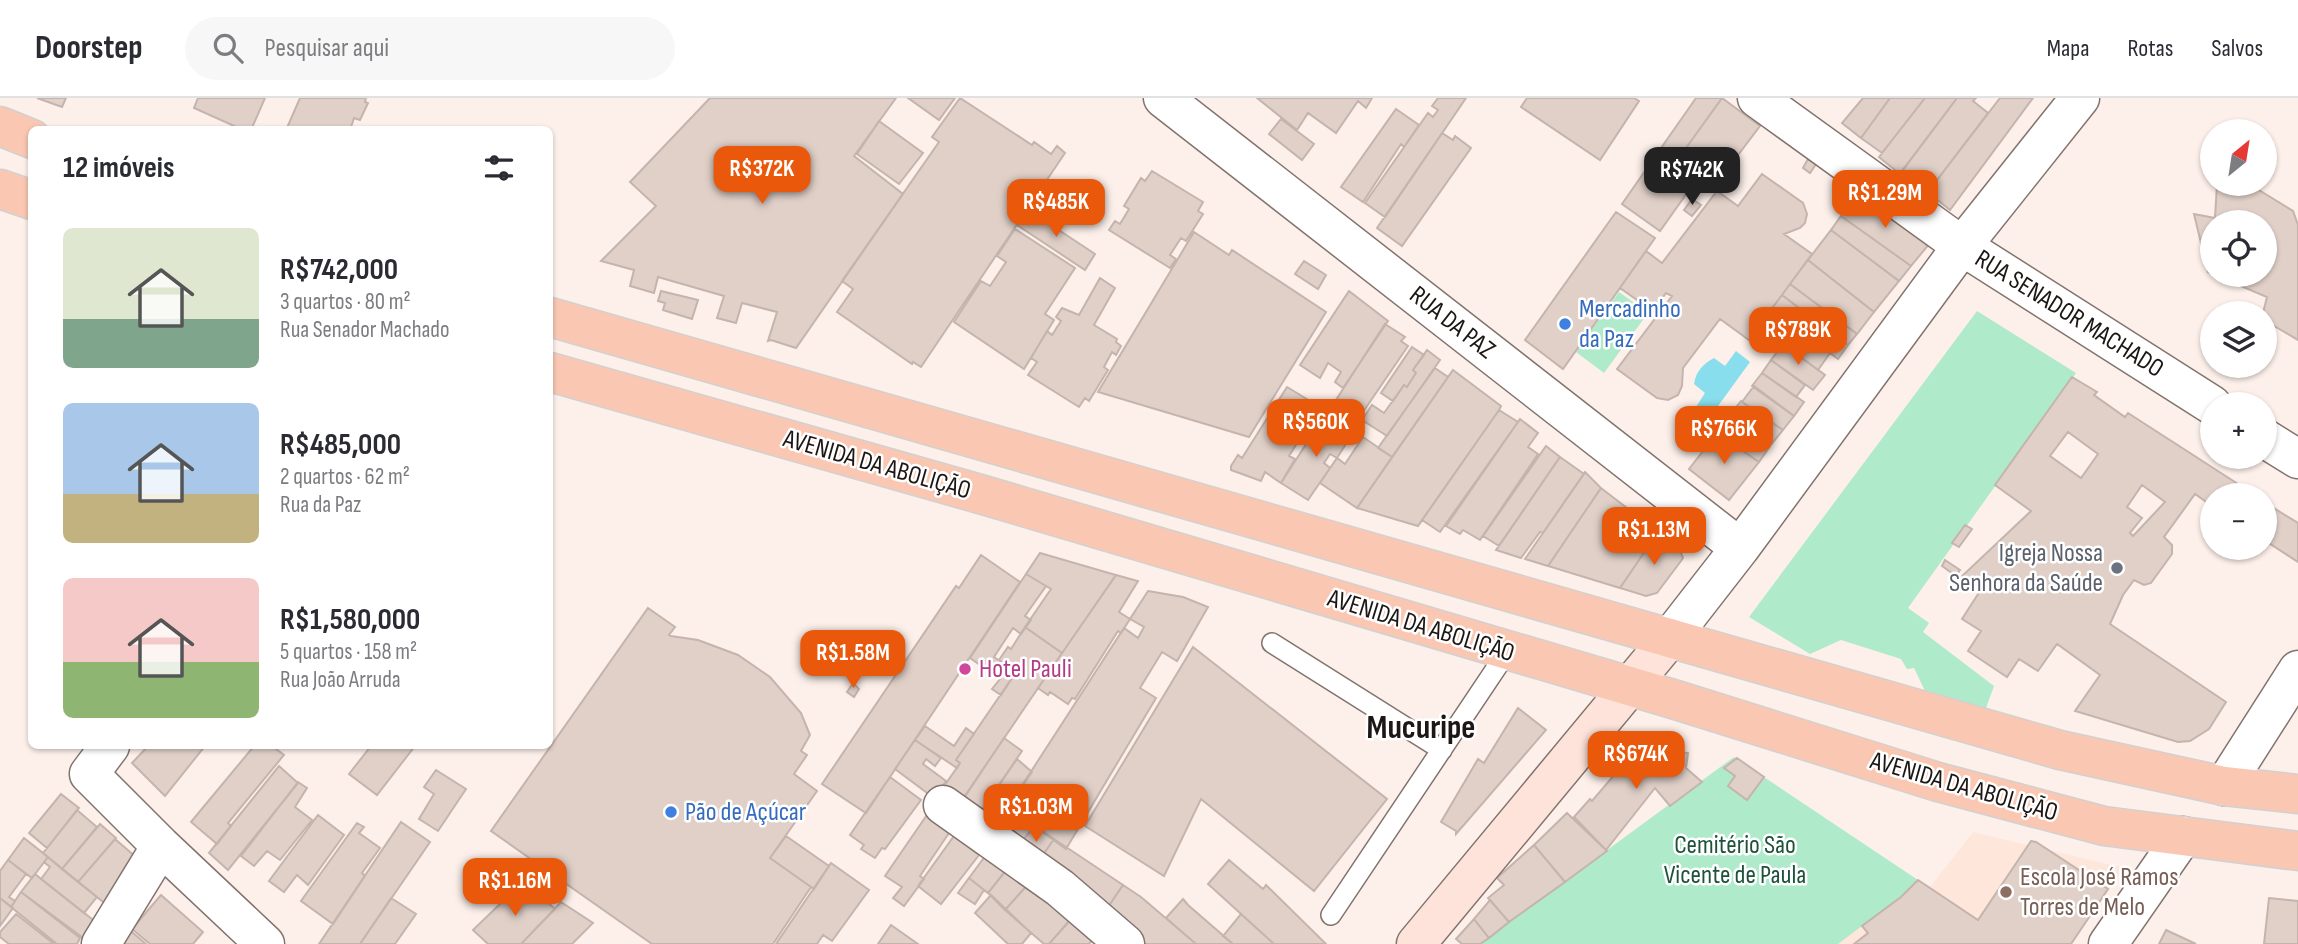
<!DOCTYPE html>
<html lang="pt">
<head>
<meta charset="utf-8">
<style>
  :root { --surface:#fff; --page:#f7f7f7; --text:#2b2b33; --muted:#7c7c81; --line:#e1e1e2; --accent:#ea580c }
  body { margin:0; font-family:"Sofia Sans Condensed",sans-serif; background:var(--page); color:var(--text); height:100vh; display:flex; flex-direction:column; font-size:26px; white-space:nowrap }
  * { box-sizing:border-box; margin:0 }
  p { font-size:23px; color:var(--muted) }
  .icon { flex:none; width:38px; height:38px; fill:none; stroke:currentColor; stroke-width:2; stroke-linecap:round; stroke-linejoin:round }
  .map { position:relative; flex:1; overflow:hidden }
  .side { position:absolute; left:28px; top:28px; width:525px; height:623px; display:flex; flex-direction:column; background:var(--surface); border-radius:10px; box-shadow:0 2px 5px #0004 }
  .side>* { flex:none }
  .needle { width:46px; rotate:30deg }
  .buttons { position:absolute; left:2200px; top:21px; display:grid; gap:14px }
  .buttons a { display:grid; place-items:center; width:77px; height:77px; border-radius:50%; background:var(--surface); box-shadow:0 2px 5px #0004; font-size:35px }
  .price { position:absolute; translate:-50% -60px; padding:0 16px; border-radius:14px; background:var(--accent); color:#fff; font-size:23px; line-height:46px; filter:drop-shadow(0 2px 4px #0008) }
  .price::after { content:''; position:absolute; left:50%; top:42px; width:21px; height:16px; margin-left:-10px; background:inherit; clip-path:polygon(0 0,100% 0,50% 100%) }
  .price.selected { background:#222; color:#fff }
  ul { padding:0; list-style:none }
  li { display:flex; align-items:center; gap:21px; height:175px; padding:0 35px }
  li span { display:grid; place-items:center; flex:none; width:196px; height:140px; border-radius:10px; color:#555 }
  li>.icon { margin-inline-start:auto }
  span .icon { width:84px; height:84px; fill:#fffc; stroke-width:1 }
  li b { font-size:30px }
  h2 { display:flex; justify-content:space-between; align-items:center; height:84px; padding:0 35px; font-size:30px }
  header { display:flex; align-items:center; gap:42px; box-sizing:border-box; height:98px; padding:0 35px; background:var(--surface); border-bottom:2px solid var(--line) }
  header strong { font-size:33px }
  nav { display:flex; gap:38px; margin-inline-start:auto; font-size:24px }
  .search { width:490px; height:63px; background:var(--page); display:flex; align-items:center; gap:18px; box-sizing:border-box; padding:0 24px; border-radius:38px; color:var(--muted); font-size:26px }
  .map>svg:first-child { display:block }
</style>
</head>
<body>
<header>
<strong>Doorstep</strong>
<div class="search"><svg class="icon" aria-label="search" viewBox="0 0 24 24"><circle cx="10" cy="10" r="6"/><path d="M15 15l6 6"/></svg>Pesquisar aqui</div>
<nav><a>Mapa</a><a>Rotas</a><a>Salvos</a></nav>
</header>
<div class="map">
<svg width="2298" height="846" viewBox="0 0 2298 846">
  <rect width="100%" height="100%" fill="#fdf0ea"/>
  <path fill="#fee6db" d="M1973,734L2124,770L2072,846H1838L1901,799L1918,782L1930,789Z"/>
  <path fill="#afeacb" d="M1619,194L1648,215L1604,275L1576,254Z
    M1977,213L2076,275L1908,510L1929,525L1923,534L1994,588L1986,610L1927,597L1914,570L1907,571L1901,561L1841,542L1810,556L1749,519Z
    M1734,659L1918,782L1901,799L1838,846H1479Z"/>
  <path fill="#88deec" d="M1736,253L1750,264L1710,319L1696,309L1705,295L1694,286C1696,273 1703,266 1714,260L1725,268Z"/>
  <path fill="#e0d0c8" stroke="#c4b4ad" stroke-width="2" fill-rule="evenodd" d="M37,0H66L62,9Z
    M198,0H265L251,32H243L194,10Z
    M300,0H366L365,4L368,5L360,22L354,20L350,32H286Z
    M710,0H896L854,58L903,96L796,250L771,242L768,243L777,214L742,205L736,225L717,220L724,198L658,179L654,195L630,188L634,172L601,163L656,108L630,84Z
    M908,0H955L939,22Z
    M960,0L1032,47L1034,44L1051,56L1057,48L1065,55L921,269L913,264L912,266L837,214L853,191L842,183L939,44L932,39Z
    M1257,0H1372L1366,10L1358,3L1336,35L1308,15L1297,32Z
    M1438,0H1466L1385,119L1365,105L1428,15L1433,19L1438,12L1432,8Z
    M1527,0H1634L1639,3L1600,62L1521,9Z
    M1696,0H1722L1681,57L1718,84L1713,91L1697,81L1660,133L1622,106Z
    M1722,0L1760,28L1735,61L1727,55L1720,65L1728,70L1718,84L1681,57Z
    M1863,0H1890L1861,40L1842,25Z
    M1890,0H1925L1882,55L1861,40Z
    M1925,0H1957L1900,76L1879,59Z
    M1957,0H1976L1973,3L1988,15L1927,95L1901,74Z
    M2000,0H2033L1950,112L1928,94Z
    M1396,11L1419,27L1404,49L1401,46L1363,104L1341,89Z
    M1281,21L1314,46L1302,62L1269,36Z
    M879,23L923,55L899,86L857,56Z
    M1442,35L1453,42L1455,38L1471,50L1402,148L1377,130Z
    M1808,61L1816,66L1810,75L1803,70Z
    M1152,73L1203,104L1198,113L1203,116L1186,143L1181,140L1170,157L1176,161L1170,170L1109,132L1115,123L1120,126L1129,111L1124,108L1141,80L1145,83Z
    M1762,76L1803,105L1807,116L1805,125L1800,130L1784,136L1812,156L1749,242L1720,221L1683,270L1682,288L1678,297L1668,302L1657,300L1617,271L1672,198L1666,195L1653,213L1620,190L1646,153L1662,165L1717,93L1738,108Z
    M2217,86H2249L2293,113L2298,127V242L2264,222L2263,215L2267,199L2215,177H2264V124H2212V176L2208,174L2194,116L2215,120Z
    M1858,95L1930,145L1911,168L1841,118Z
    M1692,101L1701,107L1692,118L1684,112Z
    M1027,111L1095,156L1085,172L1017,127Z
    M1616,114L1655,140L1563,271L1525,242Z
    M1841,118L1911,168L1899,183L1831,132Z
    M1015,131L1075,170L1045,216L1054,222L1024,271L954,224L981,183L990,188L1006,164L997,158Z
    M1831,132L1899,183L1874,214L1808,162Z
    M1194,134L1229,157L1232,152L1326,214L1249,339L1098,294Z
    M1808,162L1874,214L1857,236L1790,186Z
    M1304,163L1326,177L1318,191L1295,176Z
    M1100,180L1115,190L1094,227L1117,241L1116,244L1121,248L1116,257L1112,254L1104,269L1108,272L1089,303L1085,300L1079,309L1028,277L1037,264L1031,260L1047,233L1052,237L1061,223L1056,219L1062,210L1079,217Z
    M1790,186L1857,236L1848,247L1782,197Z
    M661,193L698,202L692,221L663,212L665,205L658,203Z
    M1349,193L1388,223L1343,290L1335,284L1341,274L1328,265L1320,280L1300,267Z
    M1782,197L1848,247L1838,261L1772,210Z
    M1772,210L1796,229L1786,243L1761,224Z
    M1385,226L1405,239L1401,243L1408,248L1361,317L1363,319L1351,336L1325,319Z
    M1796,229L1830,255L1818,272L1783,246Z
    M1783,246L1825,277L1813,292L1771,262Z
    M1412,249L1424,257L1413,272L1416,275L1407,289L1404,287L1393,303L1381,295Z
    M1427,252L1440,262L1387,338L1362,322L1372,307L1384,315L1404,287L1407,289L1416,275L1413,272Z
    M1771,262L1805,287L1796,299L1762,275Z
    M1435,270L1448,279L1392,359L1378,350Z
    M1453,272L1501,308L1499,312L1418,428L1357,410Z
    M1762,275L1804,304L1794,318L1752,288Z
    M2072,279L2097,294L2094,297L2125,319L2128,315L2255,397H2212V408L2195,396L2164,439L2172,447V456L2151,485L2144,487L2134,482L2123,497L2110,526L2226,604L2209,631L2190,643L2178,644L2075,613L2100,577L2057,546L2038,573L2019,561L2007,579L1968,553L1981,533L1962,521L1980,493L1960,480L2031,413L1995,387ZM2068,334L2098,356L2081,380L2050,358ZM2142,387L2165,404L2133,438L2130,435L2142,420L2127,409Z
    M1754,288L1794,318L1783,332L1742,304Z
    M1287,289L1320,309L1289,358L1295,361L1281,385L1265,374L1261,383L1231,372V368L1238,357L1242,360Z
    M1741,303L1783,332L1770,348L1729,318Z
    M1499,312L1518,324L1440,434L1422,422Z
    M1729,318L1770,348L1759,364L1717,335Z
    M1323,320L1351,338L1337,360L1330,356L1324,365L1330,370L1308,402L1281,385Z
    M1520,321L1538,335L1528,349L1538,356L1480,442L1463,432L1460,436L1446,428Z
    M1717,335L1759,364L1729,402L1689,371Z
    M1363,339L1392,359L1357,410L1320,385L1337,360L1345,366Z
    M1546,348L1560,359L1499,448L1483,438Z
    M1560,359L1584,376L1543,435L1540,434L1521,460L1496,452Z
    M1585,374L1601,390L1548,468L1525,461Z
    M1601,390L1658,434L1620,490L1548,468Z
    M2264,404L2298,425V464L2264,442Z
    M1965,427L1972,431L1959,449L1952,445Z
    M1658,434L1679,450L1683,460L1681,463L1657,495L1646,498L1620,490Z
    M1040,455L1116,477L1062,555L1025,529L1051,491L1026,476Z
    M981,457L1020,484L866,715L822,686L956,488L959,490Z
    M1945,462L1960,472L1956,478L1942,468Z
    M1026,476L1046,488L1025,518L1031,522L1021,536L1013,530L994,559L1016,574L1001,597L992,591L1000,581L970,560Z
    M1116,477L1138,483L1119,514L1130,521L1121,535L1118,533L1075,601L1072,600L1068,606L1050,594L1048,597L1038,590Z
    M1148,493L1183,499L1208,509L1177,563L1162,554L1140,590L1156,600L1066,751L1008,709L1124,530L1138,540L1144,529L1130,521Z
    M648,510L675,529L669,537L671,538L698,542L738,557L770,579L801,615L810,637L801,653L807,657L794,676L817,693L770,760L811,789L773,846H652L491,733Z
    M1025,529L1062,555L964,699L945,687L960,665L956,662L1016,574L999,562L1008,549L1011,551Z
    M1193,549L1387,701L1314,793L1201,701L1164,778L1085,728Z
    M853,585L859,591L854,599L847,594Z
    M1518,610L1546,632L1456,736V733L1441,724L1478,661L1484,665Z
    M925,628L954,648L966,630L974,636L956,662L960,665L957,670L915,642Z
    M1004,640L1022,653L977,719L960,706Z
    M915,642L941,660L935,668L926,661L923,666L946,683L934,700L895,671Z
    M148,648H205L165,698L132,665Z
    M254,648H272L284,657L228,725L231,728L217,746L191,724Z
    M371,648H415L377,697L349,676Z
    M1638,649L1688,655L1686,670L1702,684L1670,708L1655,690L1606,752L1574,719L1590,701L1592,703Z
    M1737,660L1764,679L1747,702L1728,688L1735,678L1724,670Z
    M1017,661L1032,674L991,734L977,719Z
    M279,668L298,685L228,772L209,755Z
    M436,672L466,691L438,733L419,721L434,696L424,689Z
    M890,679L921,702L885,751L882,750L875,760L861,751L864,747L850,737Z
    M298,684L307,690L295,709L312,722L280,762L267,753L254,768L241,758Z
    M61,696L79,710L47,750L29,735Z
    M1008,709L1035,728L1017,749L992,733Z
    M77,712L97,729L62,771L43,755Z
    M929,714L951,732L920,778L924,781L904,808L893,800L902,789L885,778Z
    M1567,715L1607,753L1565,784L1534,747Z
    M318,717L344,737L308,787L297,777L284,794L269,783Z
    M401,724L430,744L360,846H319Z
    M357,725L364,729L359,735L380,750L362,775L365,778L333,826L301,803Z
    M100,726L116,740L78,784L62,771Z
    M1035,728L1054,741L1037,765L1017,749Z
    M786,738L829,768L814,791L770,760Z
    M954,738L979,757L941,806L918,788Z
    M24,740L48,759L32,780L8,762Z
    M115,741L137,760L107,807L78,784Z
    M1054,741L1123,787L1104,815L1036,767Z
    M2031,743L2036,744L2108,791L2071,846H1854L1868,835L1862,828L1901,799L1918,782L1978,822Z
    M1534,747L1565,784L1509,824L1488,800L1504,787L1497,780Z
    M989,753L1009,769L988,795L969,780Z
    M48,759L97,799L84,815L41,781L50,769L44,764Z
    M8,762L26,776L9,799L15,803L11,809L0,800V773Z
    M1229,762L1263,791L1266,787L1326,846H1274L1208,786Z
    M831,765L869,792L832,843L823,837L817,846H776Z
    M1010,767L1029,785L1005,812L988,795Z
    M35,776L97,825L86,842L21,794Z
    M969,780L984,792L975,806L958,795Z
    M1033,781L1076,815L1049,846H1044L1005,812Z
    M524,783L555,811L521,846H488L473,832Z
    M1123,787L1141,799L1196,846H1145L1104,815Z
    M21,794L80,840L77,846H57L11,809Z
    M161,797L203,834L193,846H150L132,831Z
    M991,797L1031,835L1022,846H1008L975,815Z
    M0,800L13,810L0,828Z
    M391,800L416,816L395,846H360Z
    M2269,800L2298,803V846H2264Z
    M1183,801L1188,807L1233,846H1196L1166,820Z
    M1490,802L1509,824L1489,840L1474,821Z
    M561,804L593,825L572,846H521Z
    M16,816L54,846H9L0,839V834Z
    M1241,816L1242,817L1274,846H1233L1223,838Z
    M1074,818L1096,838L1089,846H1049Z
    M1474,821L1489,840L1480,846H1462L1456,841Z
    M891,827L918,846H878Z
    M127,830L146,846H117Z
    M2166,832L2196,846H2159Z"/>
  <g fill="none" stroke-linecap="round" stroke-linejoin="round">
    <g stroke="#82736d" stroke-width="22">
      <path id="lane" d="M1272,545L1442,652
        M1331,817L1507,554"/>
    </g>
    <g stroke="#82736d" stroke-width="41">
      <path id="street" d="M1163,0L1740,450
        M1757,0L1962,148L2212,307
        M2264,340L2298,361
        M1670,540L1740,450L1962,148L2080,0
        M110,648L89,676L161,748L265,846
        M2224,688L2298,572
        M943,707L1060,790L1125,846
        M101,846L161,748
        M2108,846L2183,738"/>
    </g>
    <g stroke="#82736d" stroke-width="41">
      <path id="secondary" d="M1416,846L1670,540"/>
    </g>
    <g stroke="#d2d1d0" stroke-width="41">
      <path id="primary" d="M0,28L32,41
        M0,91L32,102
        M550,219L2060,652L2224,688L2298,696
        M550,274L980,396L1673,601L1938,684L2104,728L2298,753"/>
    </g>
    <use href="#lane" stroke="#fff" stroke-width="19"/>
    <use href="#street" stroke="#fff" stroke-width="38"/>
    <use href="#secondary" stroke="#fde3d9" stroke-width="38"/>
    <use href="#primary" stroke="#fac7b3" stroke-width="38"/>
  </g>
  <g fill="#3f7fe0" stroke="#fff" stroke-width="2.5">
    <circle cx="1565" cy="226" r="7"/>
    <circle cx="671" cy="714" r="7"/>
  </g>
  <circle fill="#6b7280" stroke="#fff" stroke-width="2.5" cx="2117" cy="470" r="7"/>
  <circle fill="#d1479c" stroke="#fff" stroke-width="2.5" cx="965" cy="571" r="7"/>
  <circle fill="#8d6e63" stroke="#fff" stroke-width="2.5" cx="2006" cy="794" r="7"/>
  <g text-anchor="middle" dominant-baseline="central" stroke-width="5" stroke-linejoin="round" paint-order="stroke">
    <g font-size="26" fill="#366cbe" stroke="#fff" text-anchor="start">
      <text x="1579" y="211">Mercadinho<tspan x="1579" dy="30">da Paz</tspan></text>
      <text x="685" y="714">Pão de Açúcar</text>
    </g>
    <g font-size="26" fill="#1c1714" stroke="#fff">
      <text transform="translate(2069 216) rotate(32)">RUA SENADOR MACHADO</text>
      <text transform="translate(1452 225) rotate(38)">RUA DA PAZ</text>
      <text transform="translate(877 367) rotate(16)">AVENIDA DA ABOLIÇÃO</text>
      <text transform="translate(1421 528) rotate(17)">AVENIDA DA ABOLIÇÃO</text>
      <text transform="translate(1964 689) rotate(16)">AVENIDA DA ABOLIÇÃO</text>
    </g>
    <g font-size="26" fill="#5b616d" stroke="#fff" text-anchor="end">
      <text x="2103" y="455">Igreja Nossa<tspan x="2103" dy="30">Senhora da Saúde</tspan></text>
    </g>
    <g font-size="26" fill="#b23c85" stroke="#fff" text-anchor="start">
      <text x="979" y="571">Hotel Pauli</text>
    </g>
    <g font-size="26" fill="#1e523b" stroke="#fff">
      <text x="1735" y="747">Cemitério São<tspan x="1735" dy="30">Vicente de Paula</tspan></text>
    </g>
    <g font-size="26" fill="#785e54" stroke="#fff" text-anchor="start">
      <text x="2020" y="779">Escola José Ramos<tspan x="2020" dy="30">Torres de Melo</tspan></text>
    </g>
    <g font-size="33" font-weight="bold" fill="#1c1714" stroke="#fff">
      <text x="1421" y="630">Mucuripe</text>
    </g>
  </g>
</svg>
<div class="buttons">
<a><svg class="needle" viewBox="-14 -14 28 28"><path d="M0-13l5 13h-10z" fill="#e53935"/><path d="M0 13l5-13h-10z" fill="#7c7c81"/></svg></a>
<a><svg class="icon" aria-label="locate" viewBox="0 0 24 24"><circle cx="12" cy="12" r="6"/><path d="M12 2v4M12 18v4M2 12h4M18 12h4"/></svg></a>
<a><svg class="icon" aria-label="layers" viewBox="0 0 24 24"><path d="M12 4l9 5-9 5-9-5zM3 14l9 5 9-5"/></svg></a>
<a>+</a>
<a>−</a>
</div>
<b class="price" style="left:762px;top:108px">R$372K</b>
<b class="price selected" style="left:1692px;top:109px">R$742K</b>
<b class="price" style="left:1885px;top:132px">R$1.29M</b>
<b class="price" style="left:1056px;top:141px">R$485K</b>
<b class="price" style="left:1798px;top:269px">R$789K</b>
<b class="price" style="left:1316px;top:361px">R$560K</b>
<b class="price" style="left:1724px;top:368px">R$766K</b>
<b class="price" style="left:1654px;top:469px">R$1.13M</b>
<b class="price" style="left:853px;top:592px">R$1.58M</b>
<b class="price" style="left:1636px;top:693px">R$674K</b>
<b class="price" style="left:1036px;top:746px">R$1.03M</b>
<b class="price" style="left:515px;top:820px">R$1.16M</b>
<section class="side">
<h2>12 imóveis<svg class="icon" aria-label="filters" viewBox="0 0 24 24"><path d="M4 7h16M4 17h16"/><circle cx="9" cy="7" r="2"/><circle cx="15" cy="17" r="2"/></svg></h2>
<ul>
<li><span style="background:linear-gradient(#dfe7d0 65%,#7fa58c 0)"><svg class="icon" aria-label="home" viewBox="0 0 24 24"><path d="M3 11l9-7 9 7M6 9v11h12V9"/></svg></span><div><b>R$742,000</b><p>3 quartos · 80 m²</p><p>Rua Senador Machado</p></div></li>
<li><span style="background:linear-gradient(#a9c7e8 65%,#c2b280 0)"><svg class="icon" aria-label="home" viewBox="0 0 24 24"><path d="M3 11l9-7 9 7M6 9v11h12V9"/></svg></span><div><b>R$485,000</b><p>2 quartos · 62 m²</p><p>Rua da Paz</p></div></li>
<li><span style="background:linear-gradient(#f6c9c9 60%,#8fb573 0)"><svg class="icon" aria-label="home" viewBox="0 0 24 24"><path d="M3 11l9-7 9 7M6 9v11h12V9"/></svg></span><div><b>R$1,580,000</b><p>5 quartos · 158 m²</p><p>Rua João Arruda</p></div></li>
</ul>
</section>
</div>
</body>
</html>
